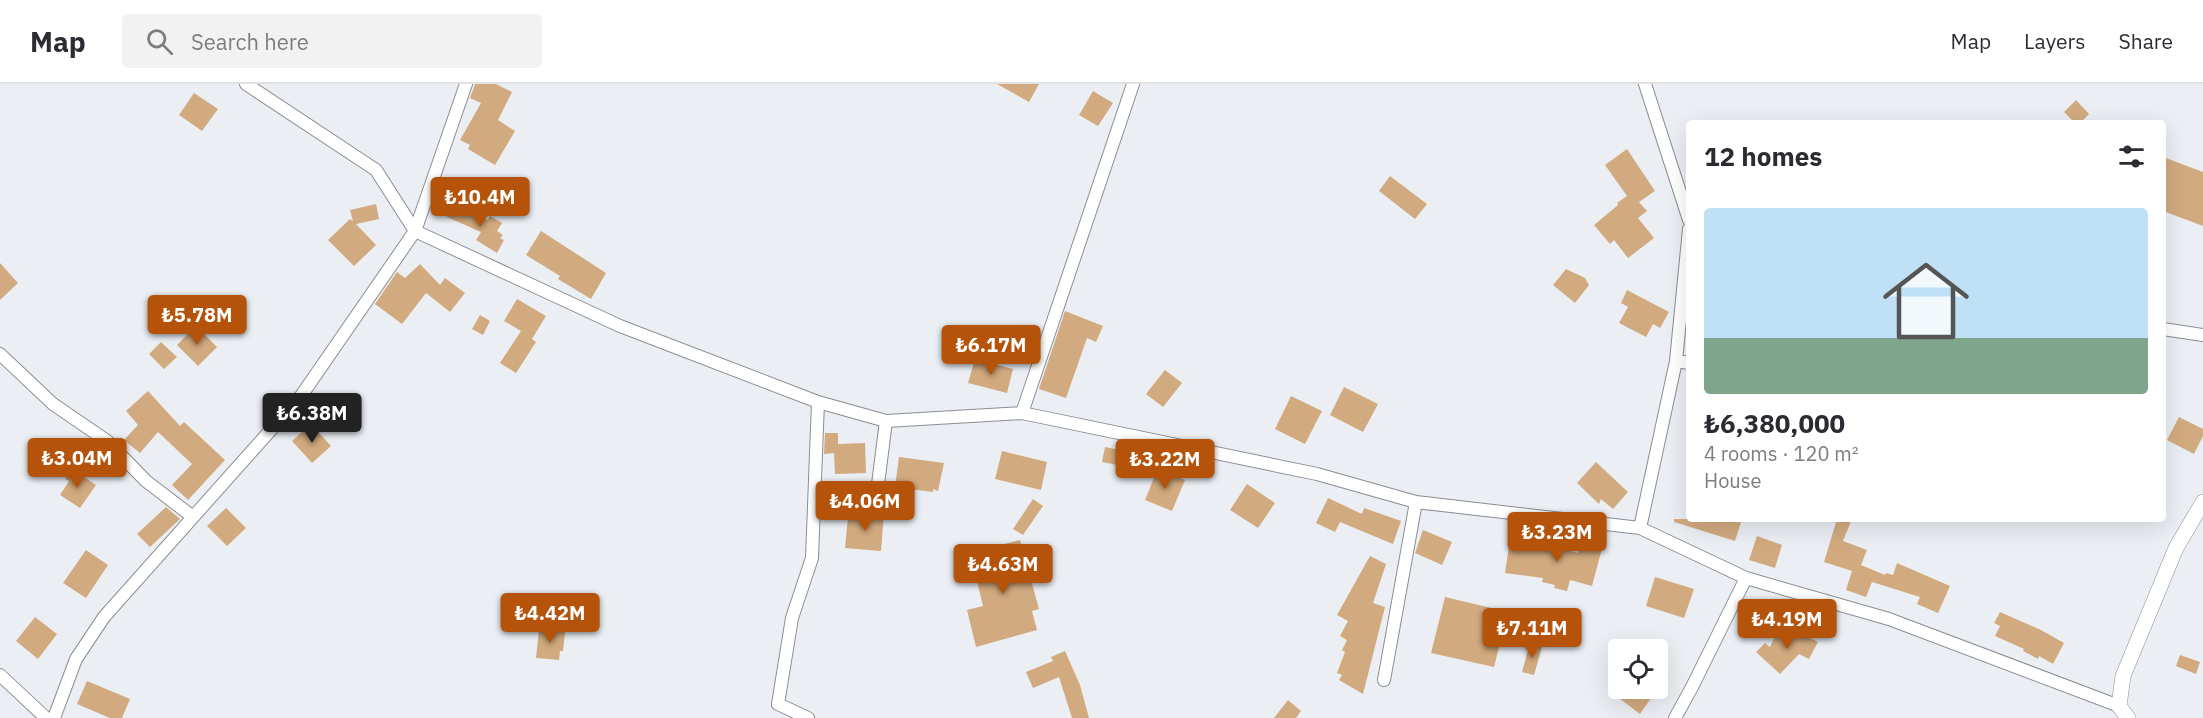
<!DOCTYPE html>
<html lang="en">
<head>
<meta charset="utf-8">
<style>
  :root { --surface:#fff; --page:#f2f2f3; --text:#2b2b33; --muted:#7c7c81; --line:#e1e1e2; --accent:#b45309 }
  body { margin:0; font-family:"IBM Plex Sans",sans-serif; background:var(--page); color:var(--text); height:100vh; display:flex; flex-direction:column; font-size:22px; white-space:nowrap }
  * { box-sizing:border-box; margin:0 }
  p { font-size:20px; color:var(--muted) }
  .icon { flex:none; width:33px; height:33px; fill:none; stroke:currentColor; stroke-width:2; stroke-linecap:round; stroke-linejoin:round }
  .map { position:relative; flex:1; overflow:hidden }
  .sheet { position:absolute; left:1686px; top:36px; width:480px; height:402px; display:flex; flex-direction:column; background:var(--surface); border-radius:6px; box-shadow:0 6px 24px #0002 }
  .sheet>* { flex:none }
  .tools { position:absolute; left:1608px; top:555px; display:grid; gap:12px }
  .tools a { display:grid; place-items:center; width:60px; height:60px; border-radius:6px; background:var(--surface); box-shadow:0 6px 24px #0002; font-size:30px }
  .price { position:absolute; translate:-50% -51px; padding:0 14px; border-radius:6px; background:var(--accent); color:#fff; font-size:20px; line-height:39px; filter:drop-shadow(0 2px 3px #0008) }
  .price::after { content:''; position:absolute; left:50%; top:36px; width:18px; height:14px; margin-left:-9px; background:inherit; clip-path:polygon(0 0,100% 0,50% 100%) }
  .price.active { background:#222; color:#fff }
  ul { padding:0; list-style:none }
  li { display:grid; align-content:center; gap:12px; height:318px; padding:0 18px }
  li+li { border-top:2px solid var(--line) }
  li span { display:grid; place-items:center; height:186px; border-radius:6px; color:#555 }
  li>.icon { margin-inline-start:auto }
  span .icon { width:108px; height:108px; fill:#fffc; stroke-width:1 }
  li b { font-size:26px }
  h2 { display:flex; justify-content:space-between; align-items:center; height:72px; padding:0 18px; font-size:26px }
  header { display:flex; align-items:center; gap:36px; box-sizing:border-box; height:84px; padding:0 30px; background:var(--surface); border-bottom:2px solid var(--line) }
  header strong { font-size:28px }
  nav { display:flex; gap:33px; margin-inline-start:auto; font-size:21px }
  .search { width:420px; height:54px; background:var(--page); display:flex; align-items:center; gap:15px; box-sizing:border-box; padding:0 21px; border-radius:6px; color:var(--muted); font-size:22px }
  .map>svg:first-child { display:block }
</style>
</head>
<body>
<header>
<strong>Map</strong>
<div class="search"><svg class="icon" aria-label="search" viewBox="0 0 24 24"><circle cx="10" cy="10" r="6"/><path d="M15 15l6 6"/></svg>Search here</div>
<nav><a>Map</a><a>Layers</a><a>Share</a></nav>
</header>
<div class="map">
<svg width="2203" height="634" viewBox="0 0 2203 634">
  <rect width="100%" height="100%" fill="#ebeff4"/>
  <path fill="#d2aa7f" d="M475,0H496L512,8L498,36L515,47L495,81L468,65L470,61L460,56L481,19L470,14Z
    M997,0H1039L1029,18Z
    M1093,7L1113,19L1098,42L1079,31Z
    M194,9L218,25L202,47L179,31Z
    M2076,16L2089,30L2080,39H2075L2064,28Z
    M1627,65L1655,107L1639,118L1647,127L1638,134L1654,154L1628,174L1614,156L1610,160L1594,141L1618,121L1617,119L1627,112L1605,81Z
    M2163,73L2203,88V142L2163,127Z
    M1390,92L1427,120L1415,135L1379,107Z
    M376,120L379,135L356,140L376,161L354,182L328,156L350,135L353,137L350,126Z
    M452,122L488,136L490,132L502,139L497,147L503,151L500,154L504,156L497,169L476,156L481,148L447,133Z
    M541,147L606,189L591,215L558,195L560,192L526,171Z
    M0,179L18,199L0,216Z
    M420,180L440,201L445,194L465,209L450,228L426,209L402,240L375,220L397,188L405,194Z
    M1566,185L1585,194L1589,201L1575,219L1553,201Z
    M1627,206L1669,228L1660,244L1653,240L1646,253L1619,239L1628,223L1621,219Z
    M517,215L546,232L532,255L536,258L516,289L500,279L521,247L504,237Z
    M1065,227L1103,242L1096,258L1087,254L1066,314L1039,305Z
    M480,231L490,237L483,251L472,245Z
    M196,242L217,263L198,282L177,261Z
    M161,258L177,273L164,285L149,270Z
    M975,275L1013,285L1007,309L968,299Z
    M1165,286L1182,299L1163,323L1146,310Z
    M1344,303L1378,320L1363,348L1330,331Z
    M148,307L180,342L184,338L225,376L188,416L172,401L192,380L158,348L140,369L124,356L138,341L126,327Z
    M1291,312L1322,327L1305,360L1275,345Z
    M2179,333L2203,345V352L2194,370L2167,356Z
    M311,340L331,362L312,379L292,357Z
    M825,349H838V360L865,359L866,389L835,390L834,369L824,370Z
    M1105,363L1151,372L1148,387L1102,378Z
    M1002,367L1047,378L1041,406L995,395Z
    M899,373L944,379L938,407L933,405V408L895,403Z
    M1596,378L1628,408L1613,425L1601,415L1599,420L1577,399Z
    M1158,384L1185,396L1172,427L1145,416Z
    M72,385L96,401L80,424L60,411L69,397L65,395Z
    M1247,400L1275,419L1258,444L1230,426Z
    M1328,414L1362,430L1364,424L1401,437L1393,460L1340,438L1335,448L1316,439Z
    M1033,415L1043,422L1023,451L1013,445Z
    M166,423L180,435L150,463L137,450Z
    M226,424L246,444L227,462L207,442Z
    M866,428L884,429L881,467L845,464L848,433L866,435Z
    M1674,435H1742L1735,457L1674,438Z
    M1837,435H1852L1843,457L1867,466L1861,481L1885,491L1886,489L1893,491L1897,479L1950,502L1938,529L1917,520L1920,513L1872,498L1866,513L1846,506L1852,487L1824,478Z
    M1423,446L1452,458L1442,481L1415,469Z
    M1583,451L1604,457L1592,502L1570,496L1567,507L1554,504L1555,501L1542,498L1543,494L1505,489L1509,462L1546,467L1548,461L1578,469Z
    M1757,452L1782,461L1775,484L1749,476Z
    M1020,456L1039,525L1032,527L1037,546L976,563L967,526L983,522L970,469Z
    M86,466L108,481L86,514L63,499Z
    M1370,472L1386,480L1373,519L1385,523L1363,610L1339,596L1342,591L1337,589L1345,568L1342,566L1347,556L1340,552L1348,537L1337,531Z
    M1655,493L1694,505L1684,534L1646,522Z
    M1445,513L1508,528L1494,583L1431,569Z
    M2000,528L2041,546L2064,559L2053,580L2039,572L2038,575L2023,567L2024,565L1995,552L2000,542L1994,539Z
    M35,533L57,550L38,575L16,557Z
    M539,545L565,548L563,567H560L559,576L536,574Z
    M1778,546L1792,553L1795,547L1818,558L1809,575L1799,570L1780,590L1756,568L1765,559L1770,563Z
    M1530,559L1542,563L1534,591L1522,588Z
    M1065,567L1080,601L1089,634H1072L1059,593L1033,604L1026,588L1053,577L1051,573Z
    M2180,571L2200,578L2196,590L2176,582Z
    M87,597L130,615L122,634H110L77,620Z
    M1626,604H1658L1640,630L1619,614Z
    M1288,616L1301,627L1296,634H1274Z"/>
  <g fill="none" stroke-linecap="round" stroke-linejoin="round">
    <g stroke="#8a8d92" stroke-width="14">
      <path id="minor" d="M246,0L376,86L415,147L620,242L818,318L886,337L1022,329L1317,390L1416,418L1640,444L1746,494L1889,535L2119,622
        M1645,0L1689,136
        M2163,245L2203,251
        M0,270L53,320L107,357L146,397L193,433
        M1676,277L1689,279
        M1022,329L1133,0
        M876,416L886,337
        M1640,444L1676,277L1689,145
        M0,591L46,634
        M1384,596L1416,418
        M54,634L76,575L104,533L301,312L415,147L466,0
        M808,634L778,620L792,534L812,474L818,318
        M1675,634L1692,603L1746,494"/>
    </g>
    <g stroke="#8a8d92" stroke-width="16">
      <path id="tertiary" d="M2128,634L2119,622L2123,592L2176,464L2203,418"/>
    </g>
    <use href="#minor" stroke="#fff" stroke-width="12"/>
    <use href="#tertiary" stroke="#fff" stroke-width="15"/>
  </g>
</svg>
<div class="tools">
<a><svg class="icon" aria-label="locate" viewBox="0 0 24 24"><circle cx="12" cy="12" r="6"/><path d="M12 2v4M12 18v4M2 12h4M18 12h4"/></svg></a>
</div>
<b class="price" style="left:480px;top:144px">₺10.4M</b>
<b class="price" style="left:197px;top:262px">₺5.78M</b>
<b class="price" style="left:991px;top:292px">₺6.17M</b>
<b class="price active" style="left:312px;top:360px">₺6.38M</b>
<b class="price" style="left:77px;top:405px">₺3.04M</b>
<b class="price" style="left:1165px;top:406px">₺3.22M</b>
<b class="price" style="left:865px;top:448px">₺4.06M</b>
<b class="price" style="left:1557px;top:479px">₺3.23M</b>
<b class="price" style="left:1003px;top:511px">₺4.63M</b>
<b class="price" style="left:550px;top:560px">₺4.42M</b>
<b class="price" style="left:1787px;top:566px">₺4.19M</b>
<b class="price" style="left:1532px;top:575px">₺7.11M</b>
<section class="sheet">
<h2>12 homes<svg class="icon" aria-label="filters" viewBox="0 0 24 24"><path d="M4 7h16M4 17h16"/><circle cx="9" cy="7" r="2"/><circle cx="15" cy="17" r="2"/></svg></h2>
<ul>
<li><span style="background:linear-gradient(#bfe0f5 70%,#7fa58c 0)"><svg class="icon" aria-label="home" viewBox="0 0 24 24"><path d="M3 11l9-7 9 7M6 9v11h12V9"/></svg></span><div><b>₺6,380,000</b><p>4 rooms · 120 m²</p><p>House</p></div></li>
</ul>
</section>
</div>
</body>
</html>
